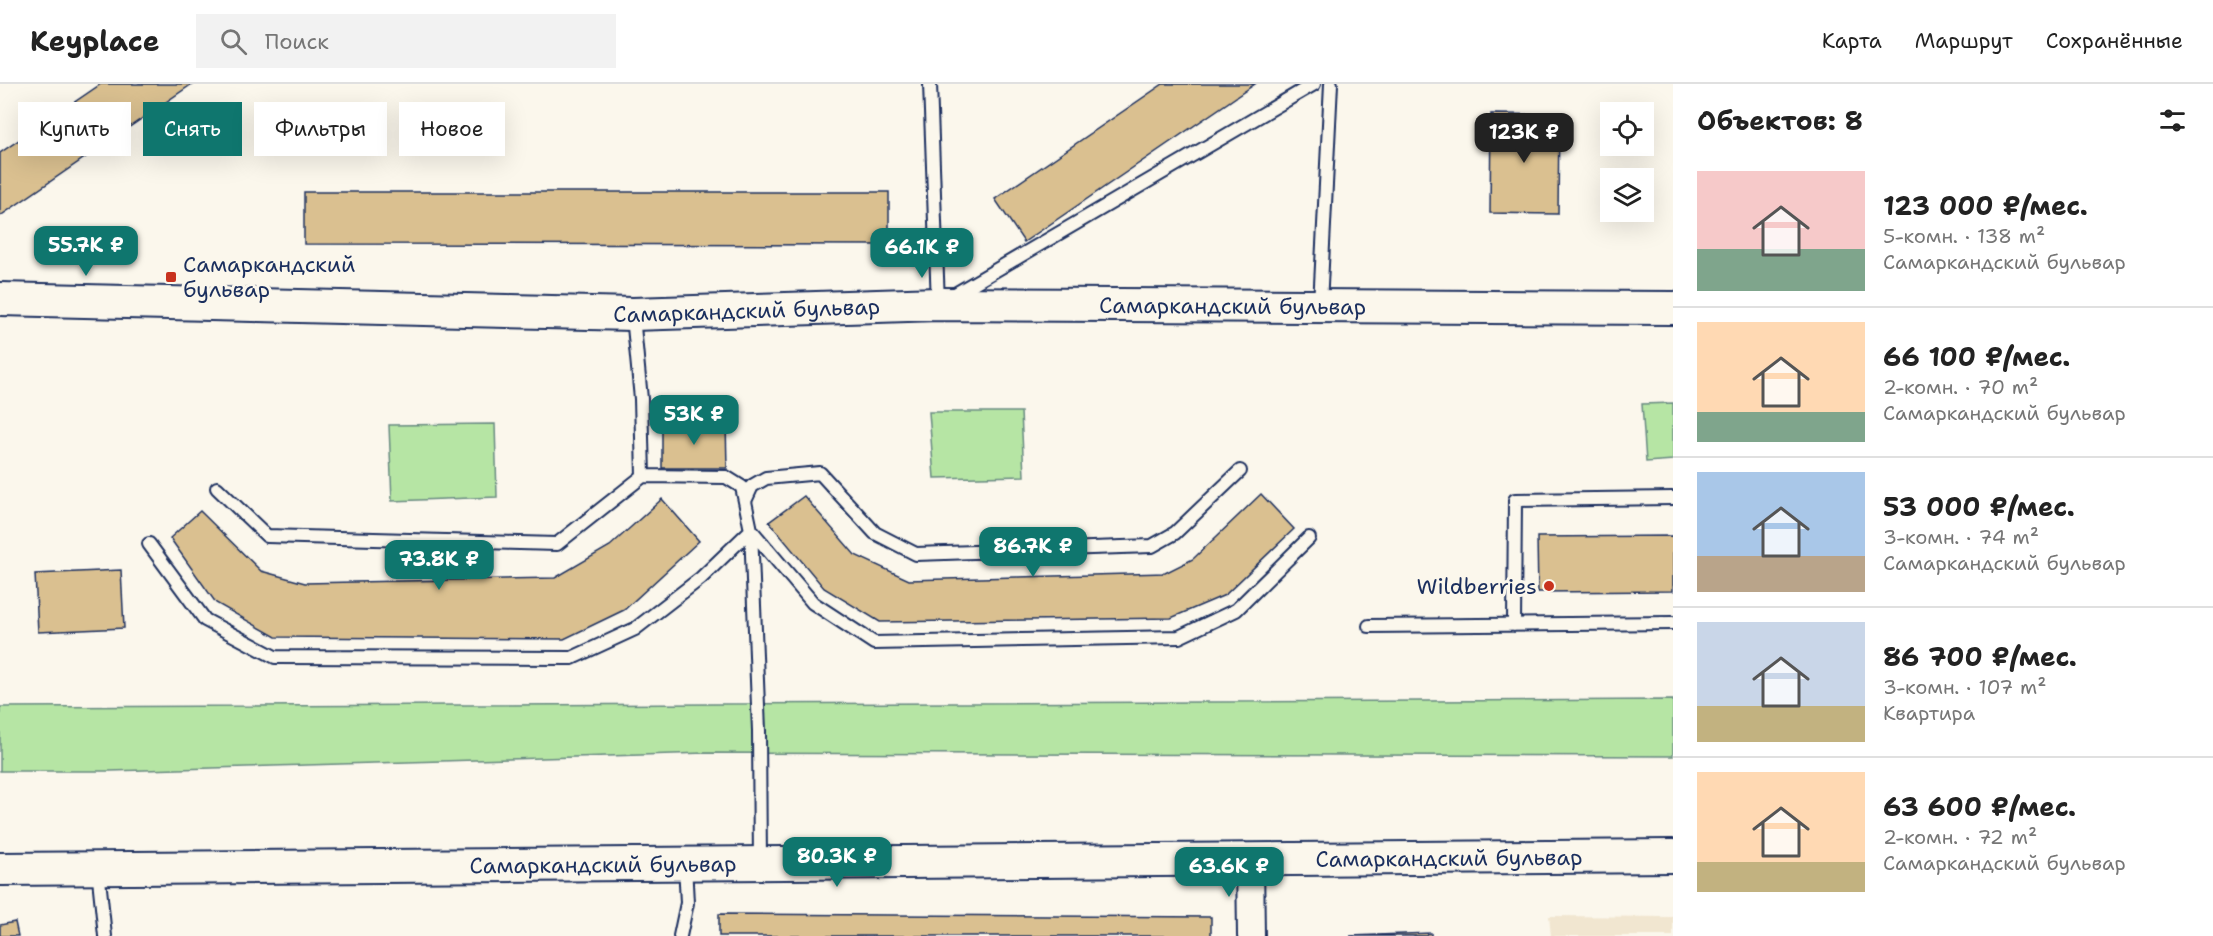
<!DOCTYPE html>
<html lang="ru">
<head>
<meta charset="utf-8">
<style>
  :root { --surface:#fff; --page:#f2f2f2; --text:#222; --muted:#767676; --line:#e0e0e0; --accent:#0f766e }
  body { margin:0; font-family:"Shantell Sans",sans-serif; background:var(--page); color:var(--text); height:100vh; display:flex; flex-direction:column; font-size:22px; white-space:nowrap }
  * { box-sizing:border-box; margin:0 }
  p { font-size:20px; color:var(--muted) }
  .icon { flex:none; width:33px; height:33px; fill:none; stroke:currentColor; stroke-width:2; stroke-linecap:round; stroke-linejoin:round }
  .map { position:relative; flex:1; overflow:hidden }
  .drawer { display:flex; flex-direction:column; background:var(--surface); width:540px }
  .drawer>* { flex:none }
  .hud { position:absolute; left:18px; top:18px; width:570px; height:54px; display:flex; gap:12px }
  .fabs { position:absolute; left:1600px; top:18px; display:grid; gap:12px }
  .fabs a { display:grid; place-items:center; width:54px; height:54px; border-radius:0px; background:var(--surface); box-shadow:0 6px 24px #0002; font-size:30px }
  .price { position:absolute; translate:-50% -51px; padding:0 14px; border-radius:12px; background:var(--accent); color:#fff; font-size:20px; line-height:39px; filter:drop-shadow(0 2px 3px #0008) }
  .price::after { content:''; position:absolute; left:50%; top:36px; width:18px; height:14px; margin-left:-9px; background:inherit; clip-path:polygon(0 0,100% 0,50% 100%) }
  .price.on { background:#222; color:#fff }
  ul { padding:0; list-style:none }
  li { display:flex; align-items:center; gap:18px; height:150px; padding:0 24px }
  li+li { border-top:2px solid var(--line) }
  li span { display:grid; place-items:center; flex:none; width:168px; height:120px; border-radius:0px; color:#555 }
  li>.icon { margin-inline-start:auto }
  span .icon { width:72px; height:72px; fill:#fffc; stroke-width:1 }
  li b { font-size:26px }
  h2 { display:flex; justify-content:space-between; align-items:center; height:72px; padding:0 24px; font-size:26px }
  .tag { padding:0 21px; border-radius:0px; background:var(--surface); box-shadow:0 6px 24px #0002; font-size:21px; line-height:54px }
  .tag.on { background:var(--accent); color:#fff }
  header { display:flex; align-items:center; gap:36px; box-sizing:border-box; height:84px; padding:0 30px; background:var(--surface); border-bottom:2px solid var(--line) }
  header strong { font-size:28px }
  nav { display:flex; gap:33px; margin-inline-start:auto; font-size:21px }
  .search { width:420px; height:54px; background:var(--page); display:flex; align-items:center; gap:15px; box-sizing:border-box; padding:0 21px; border-radius:0px; color:var(--muted); font-size:22px }
  main { display:flex; flex:1; min-height:0 }
  .map>svg:first-child { display:block }
</style>
</head>
<body>
<header>
<strong>Keyplace</strong>
<div class="search"><svg class="icon" aria-label="search" viewBox="0 0 24 24"><circle cx="10" cy="10" r="6"/><path d="M15 15l6 6"/></svg>Поиск</div>
<nav><a>Карта</a><a>Маршрут</a><a>Сохранённые</a></nav>
</header>
<main>
<div class="map">
<svg width="1673" height="852" viewBox="0 0 1673 852">
  <rect width="100%" height="100%" fill="#fbf7ec"/>
  <filter id="ink" filterUnits="userSpaceOnUse"><feTurbulence type="fractalNoise" baseFrequency=".0167" numOctaves="2"/><feDisplacementMap in="SourceGraphic" scale="12" xChannelSelector="R" yChannelSelector="G"/><feConvolveMatrix kernelMatrix="1 2 1 2 8 2 1 2 1" color-interpolation-filters="sRGB"/></filter>
  <g filter="url(#ink)">
    <path fill="#f1e6d0" d="M1549,832L1673,833V852H1551Z"/>
    <path fill="#b6e5a4" stroke="#688a81" stroke-width="1.5" d="M1673,319V376L1646,378L1642,320Z
      M929,328H1021L1024,392L934,394Z
      M495,340L497,413L392,417L389,341Z
      M1673,616V672L706,669L110,687H0V623Z"/>
    <path fill="#dac090" stroke="#1b2f5e" stroke-width="1.5" d="M101,0H192L0,132V69Z
      M1163,0H1255L1024,158L995,115Z
      M1491,30L1559,31L1558,130L1490,129Z
      M304,108H889V161L304,160Z
      M662,339H726L727,384H662Z
      M1261,410L1294,445L1225,511L1171,534L880,538L824,504L769,438L804,412L855,471L909,496L1165,489L1193,475Z
      M662,415L699,457L624,526L564,555L276,553L216,519L170,454L200,427L261,487L305,499L555,494L610,462Z
      M1673,452V507L1538,508L1537,453Z
      M121,486L124,544L38,548L35,490Z
      M719,830L1211,833V852H719Z
      M15,838L18,852H0V841Z
      M1431,849V852H1350Z"/>
    <g fill="none" stroke-linecap="round" stroke-linejoin="round">
      <g stroke="#1b2f5e" stroke-width="16">
        <path id="service" d="M930,0L938,220L1314,0
          M1320,221L1331,0
          M633,232L641,315L643,392
          M217,404L267,452L557,460L643,392L726,393L742,403L751,446L759,647L760,778
          M746,415L752,402L766,394L820,389L875,449L916,470L1152,462L1175,449L1240,387
          M149,460L205,536L275,573L572,574L635,545L701,494L751,446L813,519L874,559L1179,553L1236,526L1309,454
          M1514,541L1515,416L1673,414
          M1369,542L1673,539
          M98,785L105,852
          M680,852L687,819L685,780"/>
      </g>
      <g stroke="#1b2f5e" stroke-width="30">
        <path id="minor" d="M1250,776L1251,852"/>
      </g>
      <g stroke="#1b2f5e" stroke-width="36">
        <g id="tertiary">
          <path id="s1" d="M0,215L633,230L938,220L1673,224"/>
          <path id="s2" d="M0,785L1673,772"/>
        </g>
      </g>
      <use href="#service" stroke="#fbf7ec" stroke-width="12"/>
      <use href="#minor" stroke="#fbf7ec" stroke-width="26"/>
      <use href="#tertiary" stroke="#fbf7ec" stroke-width="32"/>
    </g>
  </g>
  <g fill="#c8321e" stroke="#fbf7ec" stroke-width="2">
    <rect x="165" y="187" width="12" height="12" rx="3"/>
    <circle cx="1549" cy="502" r="6"/>
  </g>
  <g text-anchor="middle" dominant-baseline="central" stroke-width="6" stroke-linejoin="round" paint-order="stroke">
    <g font-size="22" fill="#1b2f5e" stroke="#fbf7ec" text-anchor="start">
      <text x="183" y="180">Самаркандский<tspan x="183" dy="25">бульвар</tspan></text>
      <text x="1537" y="502" text-anchor="end">Wildberries</text>
    </g>
    <g font-size="22" fill="#1b2f5e" stroke="#fbf7ec">
      <text stroke="none"><textPath href="#s1" startOffset="1233">Самаркандский бульвар</textPath></text>
      <text stroke="none"><textPath href="#s1" startOffset="747">Самаркандский бульвар</textPath></text>
      <text stroke="none"><textPath href="#s2" startOffset="1449">Самаркандский бульвар</textPath></text>
      <text stroke="none"><textPath href="#s2" startOffset="603">Самаркандский бульвар</textPath></text>
    </g>
  </g>
</svg>
<div class="fabs">
<a><svg class="icon" aria-label="locate" viewBox="0 0 24 24"><circle cx="12" cy="12" r="6"/><path d="M12 2v4M12 18v4M2 12h4M18 12h4"/></svg></a>
<a><svg class="icon" aria-label="layers" viewBox="0 0 24 24"><path d="M12 4l9 5-9 5-9-5zM3 14l9 5 9-5"/></svg></a>
</div>
<b class="price on" style="left:1524px;top:80px">123K ₽</b>
<b class="price" style="left:86px;top:193px">55.7K ₽</b>
<b class="price" style="left:922px;top:195px">66.1K ₽</b>
<b class="price" style="left:694px;top:362px">53K ₽</b>
<b class="price" style="left:1033px;top:494px">86.7K ₽</b>
<b class="price" style="left:439px;top:507px">73.8K ₽</b>
<b class="price" style="left:837px;top:804px">80.3K ₽</b>
<b class="price" style="left:1229px;top:814px">63.6K ₽</b>
<div class="hud">
<a class="tag">Купить</a>
<a class="tag on">Снять</a>
<a class="tag">Фильтры</a>
<a class="tag">Новое</a>
</div>
</div>
<section class="drawer">
<h2>Объектов: 8<svg class="icon" aria-label="filters" viewBox="0 0 24 24"><path d="M4 7h16M4 17h16"/><circle cx="9" cy="7" r="2"/><circle cx="15" cy="17" r="2"/></svg></h2>
<ul>
<li><span style="background:linear-gradient(#f6c9c9 65%,#7fa58c 0)"><svg class="icon" aria-label="home" viewBox="0 0 24 24"><path d="M3 11l9-7 9 7M6 9v11h12V9"/></svg></span><div><b>123 000 ₽/мес.</b><p>5-комн. · 138 m²</p><p>Самаркандский бульвар</p></div></li>
<li><span style="background:linear-gradient(#ffd9b3 75%,#7fa58c 0)"><svg class="icon" aria-label="home" viewBox="0 0 24 24"><path d="M3 11l9-7 9 7M6 9v11h12V9"/></svg></span><div><b>66 100 ₽/мес.</b><p>2-комн. · 70 m²</p><p>Самаркандский бульвар</p></div></li>
<li><span style="background:linear-gradient(#a9c7e8 70%,#b9a48a 0)"><svg class="icon" aria-label="home" viewBox="0 0 24 24"><path d="M3 11l9-7 9 7M6 9v11h12V9"/></svg></span><div><b>53 000 ₽/мес.</b><p>3-комн. · 74 m²</p><p>Самаркандский бульвар</p></div></li>
<li><span style="background:linear-gradient(#c9d6e8 70%,#c2b280 0)"><svg class="icon" aria-label="home" viewBox="0 0 24 24"><path d="M3 11l9-7 9 7M6 9v11h12V9"/></svg></span><div><b>86 700 ₽/мес.</b><p>3-комн. · 107 m²</p><p>Квартира</p></div></li>
<li><span style="background:linear-gradient(#ffd9b3 75%,#c2b280 0)"><svg class="icon" aria-label="home" viewBox="0 0 24 24"><path d="M3 11l9-7 9 7M6 9v11h12V9"/></svg></span><div><b>63 600 ₽/мес.</b><p>2-комн. · 72 m²</p><p>Самаркандский бульвар</p></div></li>
</ul>
</section>
</main>
</body>
</html>
